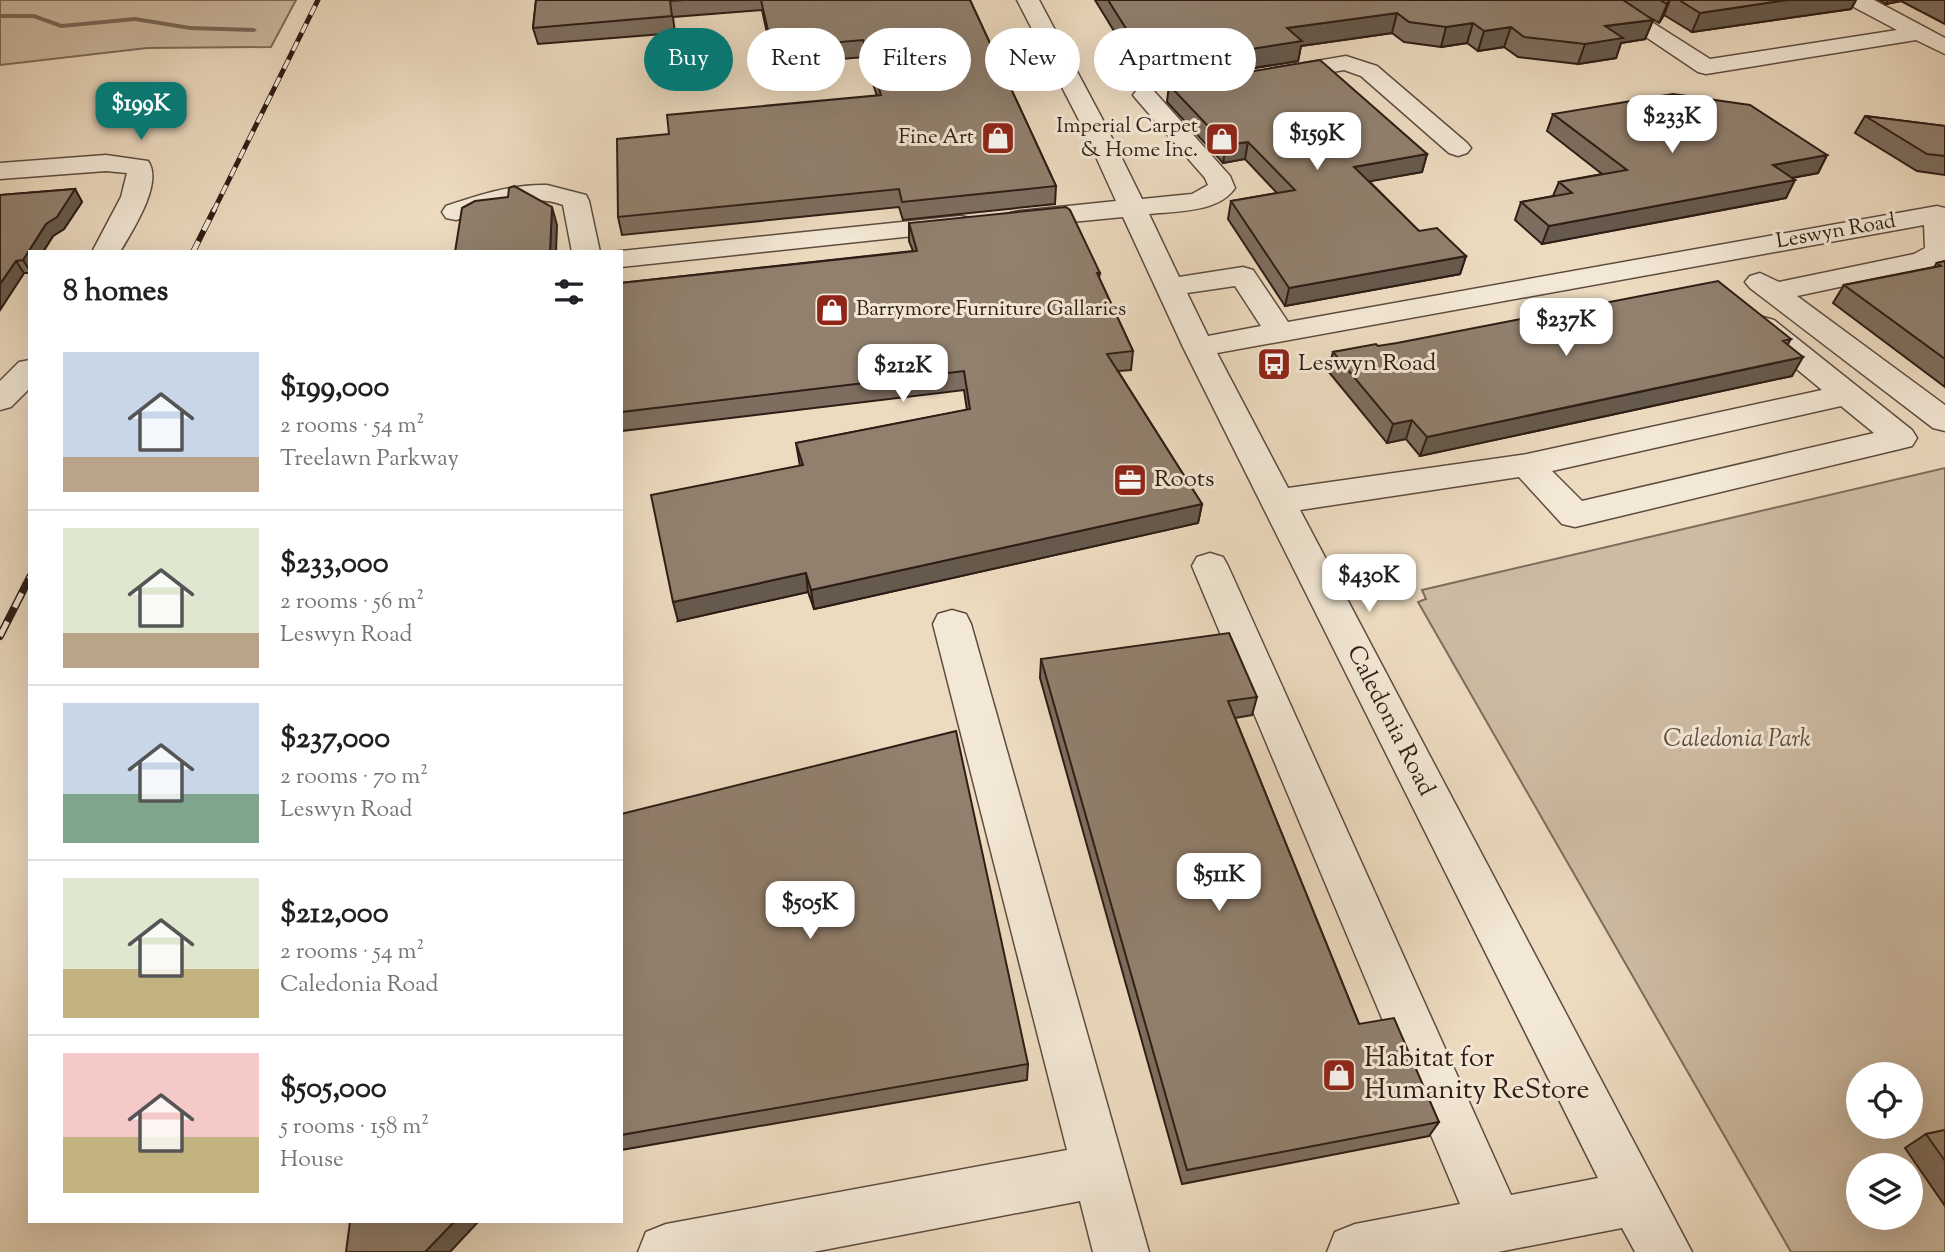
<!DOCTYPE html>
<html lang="en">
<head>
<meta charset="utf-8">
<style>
  :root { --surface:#fff; --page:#f6f6f6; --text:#202124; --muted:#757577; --line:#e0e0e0; --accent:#0f766e }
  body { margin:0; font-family:"Sorts Mill Goudy",serif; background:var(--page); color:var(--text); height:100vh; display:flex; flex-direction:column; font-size:26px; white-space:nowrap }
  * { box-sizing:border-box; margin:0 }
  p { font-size:23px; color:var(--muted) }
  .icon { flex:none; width:38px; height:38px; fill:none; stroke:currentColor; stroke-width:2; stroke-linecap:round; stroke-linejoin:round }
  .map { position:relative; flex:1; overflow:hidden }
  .details { position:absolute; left:28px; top:250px; width:595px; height:973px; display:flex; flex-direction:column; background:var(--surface); border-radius:0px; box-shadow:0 7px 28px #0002 }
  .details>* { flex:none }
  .guide { position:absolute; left:644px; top:28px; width:665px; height:63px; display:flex; gap:14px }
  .controls { position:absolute; left:1846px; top:1062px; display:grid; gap:14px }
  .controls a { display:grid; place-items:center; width:77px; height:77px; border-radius:50%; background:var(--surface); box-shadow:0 7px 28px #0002; font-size:35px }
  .price { position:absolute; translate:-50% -60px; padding:0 16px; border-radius:14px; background:#fff; color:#222; font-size:23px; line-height:46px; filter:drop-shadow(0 2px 4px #0008) }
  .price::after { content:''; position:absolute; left:50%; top:42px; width:21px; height:16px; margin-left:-10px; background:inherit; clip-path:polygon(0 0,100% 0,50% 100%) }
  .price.selected { background:var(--accent); color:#fff }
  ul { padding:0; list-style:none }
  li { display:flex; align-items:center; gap:21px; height:175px; padding:0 35px }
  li+li { border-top:2px solid var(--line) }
  li span { display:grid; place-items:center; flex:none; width:196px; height:140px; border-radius:0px; color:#555 }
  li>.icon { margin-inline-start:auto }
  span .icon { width:84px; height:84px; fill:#fffc; stroke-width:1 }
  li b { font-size:30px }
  h2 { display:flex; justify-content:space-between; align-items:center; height:84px; padding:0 35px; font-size:30px }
  .pill { padding:0 24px; border-radius:32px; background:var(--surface); box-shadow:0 7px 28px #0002; font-size:24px; line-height:63px }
  .pill.selected { background:var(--accent); color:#fff }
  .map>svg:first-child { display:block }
</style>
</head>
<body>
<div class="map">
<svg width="1945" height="1252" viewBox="0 0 1945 1252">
  <rect width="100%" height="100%" fill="#eddbc0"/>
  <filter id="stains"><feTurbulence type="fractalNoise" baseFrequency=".00286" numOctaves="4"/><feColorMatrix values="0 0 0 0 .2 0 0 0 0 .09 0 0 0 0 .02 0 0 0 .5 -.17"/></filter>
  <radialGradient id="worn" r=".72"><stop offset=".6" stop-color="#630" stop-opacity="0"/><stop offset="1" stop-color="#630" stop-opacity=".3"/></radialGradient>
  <path fill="#cdbba3" stroke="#7e6c5c" stroke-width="2" fill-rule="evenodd" d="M0,0H296L271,47L147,48L0,65Z
    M1945,468V1252H1791L1418,602L1426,599L1422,590ZM1858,1074H1911V1127H1858ZM1858,1166H1911V1218H1858Z"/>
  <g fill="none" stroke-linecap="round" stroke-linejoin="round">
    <path fill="#7a6859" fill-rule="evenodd" d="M0,14H34L62,24L135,17L190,26L254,28L257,30L254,32L190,30L135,21L61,28L33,18H0Z"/>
    <g stroke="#5e4c40" stroke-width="3">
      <path id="minor" d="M1017,0H1039L1105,124L1142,199L1192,194L1208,185L1205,178L1137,100L1133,95L1137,90L1145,88L1153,90L1230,176L1235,188C1218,213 1176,211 1149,214L1179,277L1243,267L1253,270L1288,322L1937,206L1945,208V260L1933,267L1797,296L1945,405V431L1933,428L1750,288L1745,282L1750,276L1760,273L1779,282L1914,254L1925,248L1924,225L1217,353L1288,488L1527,454L1822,390L1752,332L1748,326L1752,320L1763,317L1774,320L1912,430L1917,438L1912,446L1900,449L1575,527L1562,524L1519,477L1300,510L1692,1252H1635L1622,1228L1498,1252H1327L1335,1232L1355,1224L1460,1204L1192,566L1197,557L1210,553L1223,557L1228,566L1511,1195L1598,1178L1183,347L1123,217L1020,227L1010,225L1006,219L1010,213L1020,211L1116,201L1081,124ZM1235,286L1261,326L1208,336L1187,293ZM1841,406L1874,433L1582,501L1552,471Z
        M1591,0H1617L1710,59L1897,30L1850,5L1847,0H1874L1945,38V54L1916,40L1706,74L1698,72Z
        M1346,56L1377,66L1467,143L1471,148L1467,153L1458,156L1449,153L1361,76L1344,70L1275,82L1267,80L1263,75L1267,70L1275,68Z
        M106,155L148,161C164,183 132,231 120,252H92L121,197L127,173L106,171L0,179V163Z
        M547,185L586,195L589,201L600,252H572L563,205C527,191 491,211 456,220L446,218L442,212L446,206C479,195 512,184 547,185Z
        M960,216L970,218L974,224L970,230L621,267V252H611Z
        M30,360V388L11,407L0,410V381L19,362Z
        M952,610L966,614L971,624L1149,1252H1093L1080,1201L813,1252H638L646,1232L666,1224L1067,1150L933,624L938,614Z"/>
    </g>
    <use href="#minor" fill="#f3e8d6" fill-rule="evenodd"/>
    <g stroke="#2e1d16" stroke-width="5">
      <path id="rail-far2" d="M213,212L318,0"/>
    </g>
    <g stroke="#2e1d16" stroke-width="6">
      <path id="rail-far1" d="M193,252L214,210"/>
    </g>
    <g stroke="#2e1d16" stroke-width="8">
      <path id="rail" d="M0,636L30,577"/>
    </g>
    <use href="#rail-far2" stroke="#f3e8d6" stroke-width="3.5" stroke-dasharray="10" stroke-linecap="butt"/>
    <use href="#rail-far1" stroke="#f3e8d6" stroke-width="4.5" stroke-dasharray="12" stroke-linecap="butt"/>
    <use href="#rail" stroke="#f3e8d6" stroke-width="5" stroke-dasharray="16" stroke-linecap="butt"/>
  </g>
  <path fill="#7d6e5f" stroke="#2e1d16" stroke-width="2" d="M536,0H970L1056,186L1055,204L903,220L899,207L622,235L618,217L669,134L877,96L864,57L774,65L762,10L673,17L675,33L538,44L533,28Z
    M1095,0H1856L1851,9L1692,32L1664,15L1659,23L1649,17L1653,20L1645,39L1621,43L1616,58L1578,64L1518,57L1504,47L1478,51L1467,43L1441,47L1404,42L1392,33L1301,46L1298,61L1147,85Z
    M1879,0H1945V24L1901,1L1886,4Z
    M1169,85L1427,154L1422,172L1369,181L1419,231L1466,256L1460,274L1285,306L1228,219L1231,201L1277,193L1245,159L1223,163L1167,102Z
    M1553,114L1827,155L1818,173L1791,178L1786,198L1542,244L1515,220L1521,202L1553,196L1559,182L1602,174L1547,131Z
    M1865,116L1945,126V175L1917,171L1855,133Z
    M75,189L82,202L64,229L53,236L43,252H30V273H24L0,310V195Z
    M909,223L1100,273L1099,278L1133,351L1131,370L1118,371L1202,504L1198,523L814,609L808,592L678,621L800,466L796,443L967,410L964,390L621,431V283L913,251L909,241Z
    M1945,261V387L1833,303L1844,285L1934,267L1937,263Z
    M1791,339L1788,344L1792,376L1420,456L1406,439L1387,443L1328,371L1333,352L1378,346Z
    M1041,659L1257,697L1252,715L1235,718L1359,1024L1439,1122L1429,1136L1182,1184L1040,678Z
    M621,814L1028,1064L1027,1080L621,1150Z
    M1945,1130V1206L1905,1148L1926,1134Z"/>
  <path fill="#665a4d" stroke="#2e1d16" stroke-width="2" d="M1669,0H1670L1664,15L1659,23Z
    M1787,0H1856L1851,9L1692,32L1700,13Z
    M1888,0H1902L1901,1L1886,4Z
    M1397,13L1392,33L1301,46L1298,61L1147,85L1149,65L1287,28Z
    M1653,20L1645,39L1621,43L1616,58L1578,64L1585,44L1605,26Z
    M1473,23L1467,43L1441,47L1446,27Z
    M1511,27L1504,47L1478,51L1484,31Z
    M1248,142L1245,159L1223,163L1226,145Z
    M1427,154L1422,172L1350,185L1354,167Z
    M1827,155L1818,173L1764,183L1773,165Z
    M1795,180L1786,198L1542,244L1549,226Z
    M75,189L82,202L64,229L53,236L43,252H30V271L23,260L46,224Z
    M552,207L557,225L556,252H550Z
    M1466,256L1460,274L1285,306L1289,288Z
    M16,261L24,273L0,310V284Z
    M1803,357L1792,376L1420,456L1427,437Z
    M1412,420L1406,439L1387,443L1393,424Z
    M1202,504L1198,523L814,609L811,590Z
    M806,573L808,592L678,621L673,602Z
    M454,1222H478L450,1252H425Z"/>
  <path fill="#91806e" stroke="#2e1d16" stroke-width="2" d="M536,0H684L670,1L672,16L533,28Z
    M761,0H970L1056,186L902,202L899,189L618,217L617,139L669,134L667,115L881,95L863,40L772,48Z
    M1108,0H1623L1653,20L1605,26L1623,38L1585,44L1524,37L1511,27L1484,31L1473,23L1446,27L1409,22L1397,13L1287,28L1302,41L1149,65Z
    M1660,0H1669L1667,4Z
    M1679,0H1787L1700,13Z
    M1320,60L1427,154L1354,167L1419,231L1437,228L1466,256L1289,288L1231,201L1295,190L1248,142L1226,145L1169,85Z
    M1673,94L1750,105L1827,155L1773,165L1795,180L1549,226L1521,202L1572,193L1559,182L1627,170L1553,114Z
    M1865,116L1945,126V156L1927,154Z
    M514,186L552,207L550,252H455L462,208L475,201L508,197L509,188Z
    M75,189L57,217L46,224L23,260L16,261L0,284V195Z
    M1066,207L1070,210L1100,273H1097L1133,351L1107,354L1202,504L811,590L806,573L673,602L651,495L803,465L796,443L970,409L964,371L621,412V283L917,251L909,223Z
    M1945,261V359L1844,285L1941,266L1937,263Z
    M1718,281L1791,339L1783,341L1803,357L1427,437L1412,420L1393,424L1333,352L1376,344L1378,346L1397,343Z
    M1229,633L1257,697L1228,701L1359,1024L1394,1018L1439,1122L1187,1170L1041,659Z
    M956,731L1028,1064L621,1135V814Z
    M1945,1130V1161L1926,1134Z
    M350,1222H454L425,1252H346Z"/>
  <defs>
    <g id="shop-square" transform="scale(1.75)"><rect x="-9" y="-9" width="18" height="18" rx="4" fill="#8f2418" stroke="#f3e8d6"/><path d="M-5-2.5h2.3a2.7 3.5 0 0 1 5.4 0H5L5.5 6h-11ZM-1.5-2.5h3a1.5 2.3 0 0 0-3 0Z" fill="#fff"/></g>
    <g id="bus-square" transform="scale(1.75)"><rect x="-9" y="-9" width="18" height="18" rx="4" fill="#8f2418" stroke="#f3e8d6"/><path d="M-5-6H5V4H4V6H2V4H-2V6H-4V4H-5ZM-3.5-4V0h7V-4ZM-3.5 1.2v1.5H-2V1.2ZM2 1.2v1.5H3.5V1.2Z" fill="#fff"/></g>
    <g id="office-square" transform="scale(1.75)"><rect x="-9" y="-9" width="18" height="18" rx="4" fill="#8f2418" stroke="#f3e8d6"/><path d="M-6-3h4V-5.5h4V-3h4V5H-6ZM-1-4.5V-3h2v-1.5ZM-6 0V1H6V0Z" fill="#fff"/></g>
  </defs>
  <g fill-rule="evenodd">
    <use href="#shop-square" x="998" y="138"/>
    <use href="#shop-square" x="1222" y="139"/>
    <use href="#shop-square" x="832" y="310"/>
    <use href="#bus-square" x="1274" y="364"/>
    <use href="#office-square" x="1130" y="480"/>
    <use href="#shop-square" x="1339" y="1075"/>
  </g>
  <g text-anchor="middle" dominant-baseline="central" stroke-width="6" stroke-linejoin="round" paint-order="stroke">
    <g font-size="21" fill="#2e1d16" stroke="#f3e8d6" text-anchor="end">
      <text x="1198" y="127">Imperial Carpet<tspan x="1198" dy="24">&amp; Home Inc.</tspan></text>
      <text x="974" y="138">Fine Art</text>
      <text x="856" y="310" text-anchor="start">Barrymore Furniture Gallaries</text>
    </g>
    <g font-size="21" fill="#2e1d16" stroke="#f3e8d6">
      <text transform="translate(1836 232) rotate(-10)">Leswyn Road</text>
    </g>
    <g font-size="24" fill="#2e1d16" stroke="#f3e8d6" text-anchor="start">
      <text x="1298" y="364">Leswyn Road</text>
      <text x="1154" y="480">Roots</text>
    </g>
    <g font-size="24" fill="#2e1d16" stroke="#f3e8d6">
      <text transform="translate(1390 721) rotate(63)">Caledonia Road</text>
    </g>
    <g font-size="24" font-style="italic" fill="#5e4c40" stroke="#f3e8d6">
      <text x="1737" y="740">Caledonia Park</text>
    </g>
    <g font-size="28" fill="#2e1d16" stroke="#f3e8d6" text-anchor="start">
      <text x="1364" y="1059">Habitat for<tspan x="1364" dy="32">Humanity ReStore</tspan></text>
    </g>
  </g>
  <rect width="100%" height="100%" filter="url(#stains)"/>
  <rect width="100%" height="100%" fill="url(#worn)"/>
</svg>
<div class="controls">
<a><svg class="icon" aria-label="locate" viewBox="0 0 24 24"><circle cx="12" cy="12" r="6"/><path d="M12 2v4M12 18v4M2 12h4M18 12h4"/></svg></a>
<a><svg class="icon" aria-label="layers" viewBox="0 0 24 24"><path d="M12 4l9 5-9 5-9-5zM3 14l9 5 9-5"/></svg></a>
</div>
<b class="price selected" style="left:141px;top:142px">$199K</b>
<b class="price" style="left:1672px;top:155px">$233K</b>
<b class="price" style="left:1317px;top:172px">$159K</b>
<b class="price" style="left:1566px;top:358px">$237K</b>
<b class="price" style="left:903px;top:404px">$212K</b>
<b class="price" style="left:1369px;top:614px">$430K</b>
<b class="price" style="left:1219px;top:913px">$511K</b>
<b class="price" style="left:810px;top:941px">$505K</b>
<div class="guide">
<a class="pill selected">Buy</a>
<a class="pill">Rent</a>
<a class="pill">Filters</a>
<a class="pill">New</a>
<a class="pill">Apartment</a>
</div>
<section class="details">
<h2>8 homes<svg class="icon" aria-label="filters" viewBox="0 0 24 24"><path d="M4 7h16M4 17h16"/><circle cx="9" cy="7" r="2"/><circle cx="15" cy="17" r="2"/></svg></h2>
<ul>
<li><span style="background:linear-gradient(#c9d6e8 75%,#b9a48a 0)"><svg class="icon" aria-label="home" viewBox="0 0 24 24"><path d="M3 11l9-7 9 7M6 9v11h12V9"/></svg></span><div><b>$199,000</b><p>2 rooms · 54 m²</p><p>Treelawn Parkway</p></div></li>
<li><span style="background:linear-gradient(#dfe7d0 75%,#b9a48a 0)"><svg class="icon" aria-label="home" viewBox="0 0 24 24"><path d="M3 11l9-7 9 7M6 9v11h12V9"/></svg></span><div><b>$233,000</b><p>2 rooms · 56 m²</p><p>Leswyn Road</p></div></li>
<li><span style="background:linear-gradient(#c9d6e8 65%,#7fa58c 0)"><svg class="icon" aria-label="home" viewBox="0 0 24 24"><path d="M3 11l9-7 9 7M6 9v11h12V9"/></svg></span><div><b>$237,000</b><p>2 rooms · 70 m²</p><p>Leswyn Road</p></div></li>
<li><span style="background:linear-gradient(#dfe7d0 65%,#c2b280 0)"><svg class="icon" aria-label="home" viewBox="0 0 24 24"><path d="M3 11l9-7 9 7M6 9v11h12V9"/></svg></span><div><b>$212,000</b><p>2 rooms · 54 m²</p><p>Caledonia Road</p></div></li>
<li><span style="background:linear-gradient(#f6c9c9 60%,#c2b280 0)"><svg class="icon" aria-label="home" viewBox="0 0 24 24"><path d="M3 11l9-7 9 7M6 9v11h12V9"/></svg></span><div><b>$505,000</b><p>5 rooms · 158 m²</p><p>House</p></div></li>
</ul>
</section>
</div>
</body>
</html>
